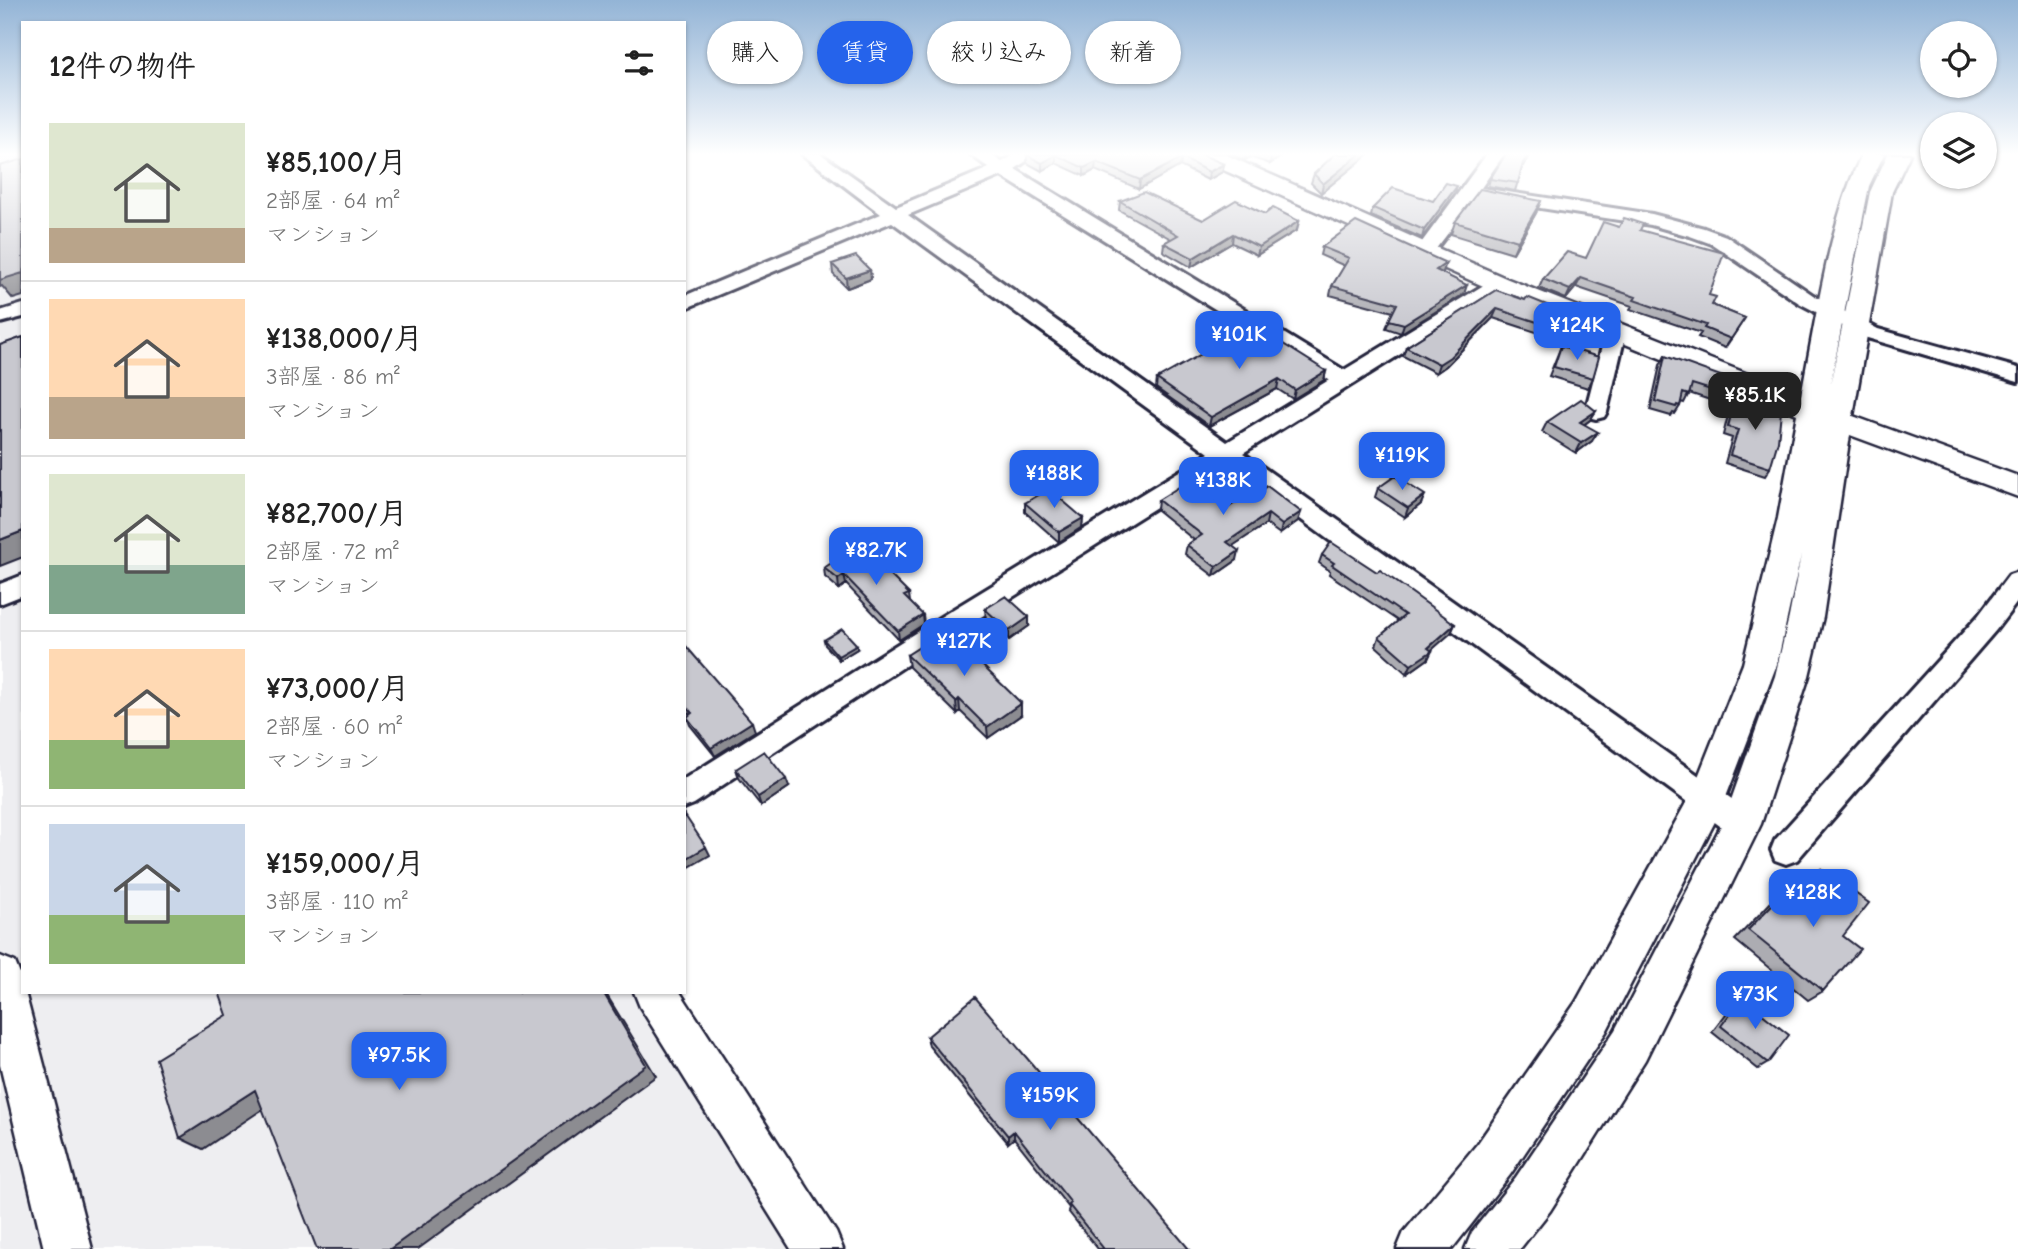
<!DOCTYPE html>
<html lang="ja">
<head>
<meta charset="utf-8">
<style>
  :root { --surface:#fff; --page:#f2f2f2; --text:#222; --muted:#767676; --line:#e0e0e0; --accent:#2563eb }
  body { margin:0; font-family:"Comic Neue","Klee One",sans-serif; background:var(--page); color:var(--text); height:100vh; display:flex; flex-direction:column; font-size:26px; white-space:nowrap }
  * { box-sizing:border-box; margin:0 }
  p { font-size:23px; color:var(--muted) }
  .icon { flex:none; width:38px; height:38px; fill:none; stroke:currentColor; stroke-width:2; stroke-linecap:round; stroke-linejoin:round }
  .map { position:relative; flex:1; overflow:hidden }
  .drawer { position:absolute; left:21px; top:21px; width:665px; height:973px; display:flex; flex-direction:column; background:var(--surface); border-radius:0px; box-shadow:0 2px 5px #0004 }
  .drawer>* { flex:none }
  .guide { position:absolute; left:707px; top:21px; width:665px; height:63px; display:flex; gap:14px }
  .fabs { position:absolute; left:1920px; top:21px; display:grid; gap:14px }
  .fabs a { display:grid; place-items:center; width:77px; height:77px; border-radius:50%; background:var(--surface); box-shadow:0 2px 5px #0004; font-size:35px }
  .price { position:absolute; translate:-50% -60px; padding:0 16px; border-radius:14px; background:var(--accent); color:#fff; font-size:23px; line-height:46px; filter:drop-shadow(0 2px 4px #0008) }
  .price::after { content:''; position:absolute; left:50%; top:42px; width:21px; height:16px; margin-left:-10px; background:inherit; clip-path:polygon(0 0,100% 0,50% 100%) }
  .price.current { background:#222; color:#fff }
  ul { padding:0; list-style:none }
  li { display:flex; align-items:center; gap:21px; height:175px; padding:0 28px }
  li+li { border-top:2px solid var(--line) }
  li span { display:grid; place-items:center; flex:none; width:196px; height:140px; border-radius:0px; color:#555 }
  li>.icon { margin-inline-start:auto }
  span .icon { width:84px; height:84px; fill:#fffc; stroke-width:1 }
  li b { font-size:30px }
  h2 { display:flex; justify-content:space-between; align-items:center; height:84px; padding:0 28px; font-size:30px }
  .chip { padding:0 24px; border-radius:32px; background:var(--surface); box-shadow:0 2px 5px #0004; font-size:24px; line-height:63px }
  .chip.current { background:var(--accent); color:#fff }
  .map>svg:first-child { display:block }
</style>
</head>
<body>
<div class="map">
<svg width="2018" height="1249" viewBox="0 0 2018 1249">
  <rect width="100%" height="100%" fill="#fff"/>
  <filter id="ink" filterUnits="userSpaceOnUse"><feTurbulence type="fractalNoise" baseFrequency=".0143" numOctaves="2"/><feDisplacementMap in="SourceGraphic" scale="14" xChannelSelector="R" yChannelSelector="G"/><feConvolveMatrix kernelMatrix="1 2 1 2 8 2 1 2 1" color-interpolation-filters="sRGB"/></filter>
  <g filter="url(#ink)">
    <path fill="#eeeef1" d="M0,154H23V992H634L795,1249H0Z"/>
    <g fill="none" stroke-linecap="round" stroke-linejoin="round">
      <g stroke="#22223b" stroke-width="6">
        <path id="minor" d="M802,154H821L896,207L989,168L970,154H989L1002,162L1016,154H1036L1015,169L1344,370L1492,280H1506L1509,284L1506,288L1243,453L1753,814L1757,824L1753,834L1742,837L1731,834L1225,464L960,630L694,804L684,808V779L942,616L1209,453L892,222L684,309V296L881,214ZM1001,176L1329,380L1227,442L908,215Z
          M1487,154H1504L1481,188L1652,214L1704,228L1726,236L1813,295L1878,329L2018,368V382L1864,337L1799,303L1712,244L1690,236L1651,225L1475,198L1432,254H1418L1416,250Z
          M23,304V317L0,323V311Z
          M1616,325L1623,327L1626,331L1607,412L1604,417L1596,419L1588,417L1585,412L1606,331L1609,327Z
          M2018,572V601L1996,630L1797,860L1786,864L1775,860L1771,850L1775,840L1978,616L2009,575Z
          M23,575V595L0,604V584Z"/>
      </g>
      <g stroke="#22223b" stroke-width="5">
        <path id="tertiary" d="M1196,154H1224L1508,279L1801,395C1816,320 1829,221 1862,154H1884L1869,186L1830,386L1870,192L1888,154H1910L1892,192L1853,416L2018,476V497L1850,435L1823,617L1809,676L1761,824L1645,1060L1550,1211L1520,1249H1465L1472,1232L1516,1177L1615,1030L1724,820L1775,676L1789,617L1801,555L1777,664L1721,810L1606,1032L1510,1175L1452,1249H1397L1404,1232L1478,1143L1576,1002L1692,792L1743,664L1778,518L1797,414L1490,289L1199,159Z
          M0,956L15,962L21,977L23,992H25L92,1249H44L0,1065Z
          M634,992H680L836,1232L843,1249H791L640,1007Z"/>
      </g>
      <use href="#minor" fill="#fff" fill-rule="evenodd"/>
      <use href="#tertiary" fill="#fff" fill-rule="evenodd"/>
    </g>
    <path fill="#acacb2" stroke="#22223b" stroke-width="2" d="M1200,154L1224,164L1222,172L1208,180L1180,166L1139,189L1095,170L1084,176L1056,163L1042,171L1027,163V155Z
      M1229,154H1285L1270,164L1250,157L1245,160Z
      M1335,154H1369L1321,193L1311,183L1314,174Z
      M1506,154H1530L1522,168L1515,191L1488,186L1490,179Z
      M1455,193L1422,238L1371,216L1373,208L1433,201Z
      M1120,201L1203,220L1265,214L1299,221L1297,230L1257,255L1232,243L1191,267L1163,251L1164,243L1171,239L1119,210Z
      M1536,213L1513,253L1451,234L1455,222Z
      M1619,227L1640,230L1709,295L1712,305L1745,318L1725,348L1698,337L1701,333L1630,309L1632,306L1576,287L1566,299L1539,288L1543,279L1586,258Z
      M1322,247L1443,272L1442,273L1464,294L1401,333L1386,328L1393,312L1330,295L1332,286L1345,266L1320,255Z
      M832,264L870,270L871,279L847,288L833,274Z
      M1496,290L1584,320L1573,344L1493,318L1446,366L1436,373L1403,356L1406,347Z
      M1561,346L1593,378L1588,388L1549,376Z
      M1665,356L1727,395L1722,404L1689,393L1684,403L1681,402L1680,406L1675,414L1673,413L1671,416L1650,410L1660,365Z
      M1326,371L1324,380L1293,399L1277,389L1209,426L1156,388L1157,379Z
      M1735,399L1770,468L1765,476L1725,463L1732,438L1723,435L1730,407Z
      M1596,411L1590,420L1585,424L1592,441L1576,453L1542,432L1547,422Z
      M1378,488L1421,504L1405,517L1375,497Z
      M1158,500L1229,507L1243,502L1301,512L1298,521L1280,534L1266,524L1232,546L1237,560L1214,576L1185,554L1187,545L1194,540L1157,510Z
      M1025,503L1083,518L1082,527L1059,542L1025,512Z
      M1322,555L1455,624L1451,633L1431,650L1428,659L1407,674L1376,646L1379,637L1398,621L1329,574L1330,571L1319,563Z
      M824,568L909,594L910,602L924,624L899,640L846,584L839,589L825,577Z
      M985,609L1029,626L1009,640L986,619Z
      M824,640L857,649L839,660L825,645Z
      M684,644L755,731L715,756L690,725L687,717L690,715L684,708Z
      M907,655L1021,715L988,738L960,711L957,714L909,667Z
      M736,769L789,787L761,806L739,778Z
      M1821,869L1843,936L1823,991L1808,1000L1735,940L1772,901L1785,891L1794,898L1808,880Z
      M1742,998L1768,1063L1758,1069L1712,1032L1733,1005Z
      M927,1037L1189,1249H1098L1068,1211L1069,1208L1014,1138L1008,1143L929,1046Z"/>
    <path fill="#8c8c91" stroke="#22223b" stroke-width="2" d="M1246,154H1251L1250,157L1245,160Z
      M1275,154H1285L1270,164L1271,156Z
      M1360,154H1369L1321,193L1323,184Z
      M1056,155V163L1042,171V163Z
      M1182,158L1180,166L1139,189L1140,180Z
      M1096,162L1095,170L1084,176V168Z
      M1224,164L1222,172L1208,180L1209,172Z
      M1457,186L1455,193L1422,238L1424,230Z
      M1541,201L1536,213L1513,253L1518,241Z
      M1299,221L1297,230L1257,255L1259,247Z
      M1233,234L1232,243L1191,267L1193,258Z
      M1446,263L1443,272L1433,279L1436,270Z
      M870,270L871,279L847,288L846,278Z
      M23,273V296L13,299L2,286L0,287V278Z
      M1581,278L1576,287L1566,299L1570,290Z
      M1467,285L1464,294L1401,333L1404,324Z
      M1497,309L1493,318L1446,366L1436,373L1439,364Z
      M1326,371L1324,380L1293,399L1295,390Z
      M1279,379L1277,389L1209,426L1211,417Z
      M1596,411L1590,420L1575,431L1580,422Z
      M1598,432L1592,441L1576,453L1581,443Z
      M1425,495L1421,504L1405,517L1408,508Z
      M1301,512L1298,521L1280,534L1282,525Z
      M1268,514L1266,524L1225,551L1227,542Z
      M1083,518L1082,527L1059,542V532Z
      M23,531V557L0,566V540Z
      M1239,551L1237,560L1214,576L1216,567Z
      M844,575L846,584L839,589L838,579Z
      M923,615L924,624L899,640L898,631Z
      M1029,617V626L1009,640V631Z
      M1455,624L1451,633L1426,655L1432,651L1428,659L1407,674L1411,665L1428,648Z
      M857,645V649L839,660L838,656Z
      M959,699L960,711L957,714L956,702Z
      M1021,703V715L988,738L987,727Z
      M752,722L755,731L715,756L711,748Z
      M786,779L789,787L761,806L758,797Z
      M706,847L710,855L684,870V860Z
      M603,992H605L656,1076L418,1249H390Z
      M255,1090L275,1101L203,1149L180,1138Z
      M1014,1131V1138L1008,1143V1136Z"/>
    <path fill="#c8c8cf" stroke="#22223b" stroke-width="2" d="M1029,154H1200L1224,164L1209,172L1182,158L1140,180L1096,162L1084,168L1056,155L1042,163L1027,155Z
      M1264,154H1275L1271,156Z
      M1335,154H1360L1323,184L1314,174Z
      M1506,154H1529L1523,163L1518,183L1490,179Z
      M23,159V273L0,280V166Z
      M1446,183L1457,186L1424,230L1373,208L1393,188L1433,201Z
      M1480,189L1541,201L1518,241L1455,222Z
      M1144,192L1203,220L1236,200L1265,214L1273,208L1299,221L1259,247L1233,234L1193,258L1164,243L1178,235L1120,201Z
      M1624,218L1643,224L1640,230L1724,253L1709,295L1716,297L1712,305L1745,318L1731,339L1704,328L1706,325L1634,300L1636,297L1581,278L1570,290L1543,279L1567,252L1586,258L1603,222L1619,227Z
      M1356,222L1446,263L1436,270L1467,285L1404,324L1389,320L1397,304L1332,286L1349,258L1322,247Z
      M856,256L870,270L846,278L832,264Z
      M1496,290L1525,300L1527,297L1584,320L1577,335L1497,309L1450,357L1439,364L1406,347Z
      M1253,325L1326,371L1295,390L1279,379L1211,417L1157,379Z
      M23,337V531L0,540V345Z
      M1561,346L1599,357L1593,378L1554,367Z
      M1665,356L1732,380L1727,395L1692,384L1689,395L1683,393L1680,406L1677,405L1676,407L1655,401Z
      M1581,399L1596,411L1580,422L1598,432L1581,443L1547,422Z
      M1735,399L1781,411L1778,441L1770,468L1730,455L1738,430L1728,427Z
      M1395,476L1425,495L1408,508L1378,488Z
      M1192,479L1229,507L1240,500L1243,502L1267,486L1301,512L1282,525L1268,514L1227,542L1239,551L1216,567L1187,545L1202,535L1158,500Z
      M1049,489L1083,518L1059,532L1025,503Z
      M1331,542L1377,572L1380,570L1455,624L1428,648L1432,651L1411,665L1379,637L1405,615L1332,565L1334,563L1322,555Z
      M855,547L875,563L877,562L909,594L904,596L923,615L898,631L844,575L838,579L824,568Z
      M1006,596L1029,617L1009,631L985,609Z
      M842,629L857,645L838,656L824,640Z
      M946,630L1021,703L987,727L959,699L956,702L907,655Z
      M684,644L752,722L711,748L687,717L692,713L684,704Z
      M764,751L786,779L758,797L736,769Z
      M684,814L706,847L684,860Z
      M1821,869L1869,903L1843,936L1860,949L1823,991L1748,930L1785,891L1797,900Z
      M219,992H603L646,1065L390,1249H317L255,1090L180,1138L156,1059L227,1015Z
      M975,997L1189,1249H1104L1069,1205L1071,1203L1014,1131L1008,1136L927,1037Z
      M1742,998L1789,1035L1768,1063L1721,1026Z"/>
  </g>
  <linearGradient id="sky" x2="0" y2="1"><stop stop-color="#93b4d6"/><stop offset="0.47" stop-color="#fff"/><stop offset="1" stop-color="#fff" stop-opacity="0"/></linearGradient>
  <rect width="2018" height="328" fill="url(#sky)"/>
</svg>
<div class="fabs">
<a><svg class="icon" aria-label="locate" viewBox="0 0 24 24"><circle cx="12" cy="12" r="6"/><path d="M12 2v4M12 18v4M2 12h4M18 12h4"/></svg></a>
<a><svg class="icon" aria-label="layers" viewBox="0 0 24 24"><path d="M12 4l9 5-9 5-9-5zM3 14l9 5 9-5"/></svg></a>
</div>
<b class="price" style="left:1577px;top:362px">¥124K</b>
<b class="price" style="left:1239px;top:371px">¥101K</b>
<b class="price current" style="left:1755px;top:432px">¥85.1K</b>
<b class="price" style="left:1402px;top:492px">¥119K</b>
<b class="price" style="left:1054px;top:510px">¥188K</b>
<b class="price" style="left:1223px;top:517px">¥138K</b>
<b class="price" style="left:876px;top:587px">¥82.7K</b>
<b class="price" style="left:964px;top:678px">¥127K</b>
<b class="price" style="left:1813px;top:929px">¥128K</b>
<b class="price" style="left:1755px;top:1031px">¥73K</b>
<b class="price" style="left:399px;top:1092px">¥97.5K</b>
<b class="price" style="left:1050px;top:1132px">¥159K</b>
<div class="guide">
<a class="chip">購入</a>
<a class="chip current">賃貸</a>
<a class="chip">絞り込み</a>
<a class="chip">新着</a>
</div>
<section class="drawer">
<h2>12件の物件<svg class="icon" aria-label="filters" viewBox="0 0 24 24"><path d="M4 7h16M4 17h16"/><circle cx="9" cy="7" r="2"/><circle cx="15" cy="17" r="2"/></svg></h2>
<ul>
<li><span style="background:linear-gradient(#dfe7d0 75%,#b9a48a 0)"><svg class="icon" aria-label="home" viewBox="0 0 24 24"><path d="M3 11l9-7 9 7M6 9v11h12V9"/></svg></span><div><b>¥85,100/月</b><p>2部屋 · 64 m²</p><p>マンション</p></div></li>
<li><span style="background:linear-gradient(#ffd9b3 70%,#b9a48a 0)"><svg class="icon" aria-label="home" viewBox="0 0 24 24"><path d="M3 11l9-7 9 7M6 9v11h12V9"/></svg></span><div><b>¥138,000/月</b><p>3部屋 · 86 m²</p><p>マンション</p></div></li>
<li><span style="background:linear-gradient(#dfe7d0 65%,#7fa58c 0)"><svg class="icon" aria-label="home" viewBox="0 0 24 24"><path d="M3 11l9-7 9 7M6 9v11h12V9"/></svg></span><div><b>¥82,700/月</b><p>2部屋 · 72 m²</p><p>マンション</p></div></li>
<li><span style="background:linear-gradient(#ffd9b3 65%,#8fb573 0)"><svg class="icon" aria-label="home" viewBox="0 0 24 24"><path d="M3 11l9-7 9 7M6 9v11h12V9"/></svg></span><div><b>¥73,000/月</b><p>2部屋 · 60 m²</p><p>マンション</p></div></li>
<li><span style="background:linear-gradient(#c9d6e8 65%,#8fb573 0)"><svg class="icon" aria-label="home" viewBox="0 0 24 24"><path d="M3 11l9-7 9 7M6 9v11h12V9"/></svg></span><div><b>¥159,000/月</b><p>3部屋 · 110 m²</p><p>マンション</p></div></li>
</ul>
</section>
</div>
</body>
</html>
